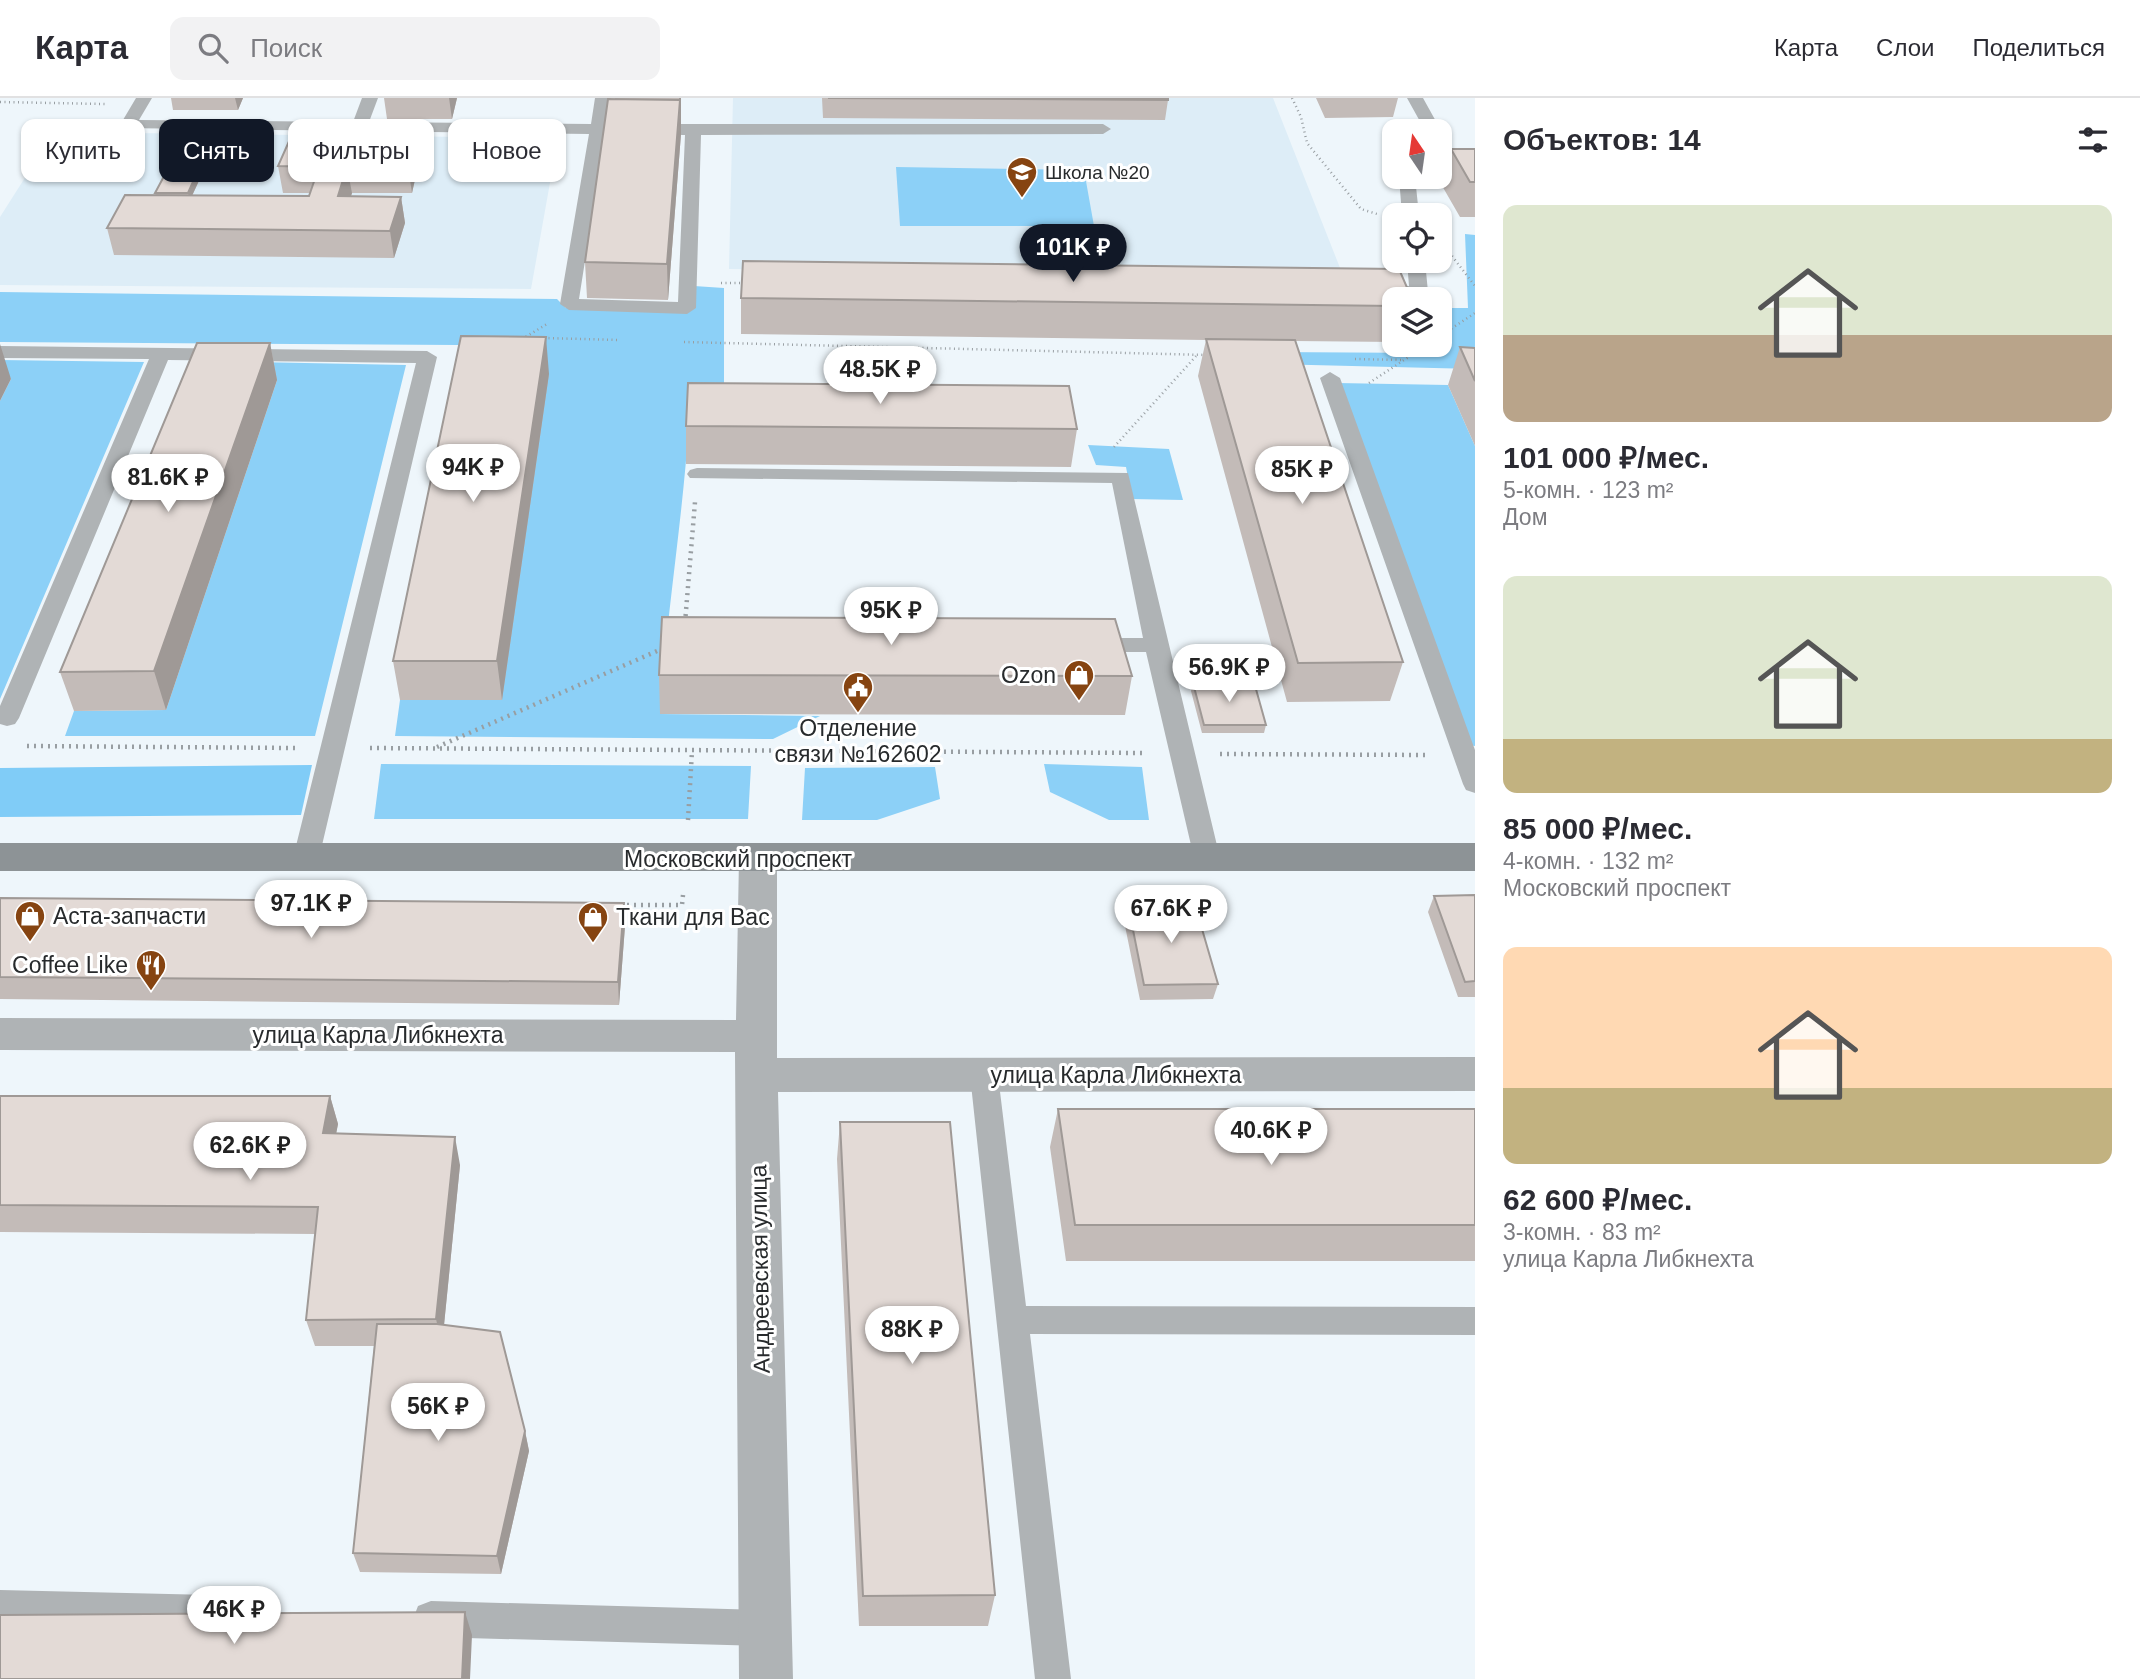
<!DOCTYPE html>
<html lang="ru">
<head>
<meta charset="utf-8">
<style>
  :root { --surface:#fff; --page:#f2f2f3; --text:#2b2b33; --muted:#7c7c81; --line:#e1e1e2; --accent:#111827 }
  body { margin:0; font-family:Helvetica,sans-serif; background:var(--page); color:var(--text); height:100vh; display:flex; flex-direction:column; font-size:26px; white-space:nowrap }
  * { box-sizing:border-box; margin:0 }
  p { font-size:23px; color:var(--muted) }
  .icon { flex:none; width:38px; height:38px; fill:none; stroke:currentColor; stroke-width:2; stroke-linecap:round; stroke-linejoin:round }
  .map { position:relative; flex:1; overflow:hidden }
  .sheet { display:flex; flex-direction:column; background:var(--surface); width:665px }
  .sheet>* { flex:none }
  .guide { position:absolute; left:21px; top:21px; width:665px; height:63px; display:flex; gap:14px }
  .needle { width:46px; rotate:347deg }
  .fabs { position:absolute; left:1382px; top:21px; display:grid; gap:14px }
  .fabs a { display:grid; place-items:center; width:70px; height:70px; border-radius:14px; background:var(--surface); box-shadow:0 2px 5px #0004; font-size:35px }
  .price { position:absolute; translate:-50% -60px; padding:0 16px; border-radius:24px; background:#fff; color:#222; font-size:23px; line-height:46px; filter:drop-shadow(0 2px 4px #0008) }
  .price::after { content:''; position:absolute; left:50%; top:42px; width:21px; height:16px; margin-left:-10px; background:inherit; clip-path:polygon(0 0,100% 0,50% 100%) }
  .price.on { background:var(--accent); color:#fff }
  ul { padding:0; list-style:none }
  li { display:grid; align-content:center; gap:14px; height:371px; padding:0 28px }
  li span { display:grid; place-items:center; height:217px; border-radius:14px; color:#555 }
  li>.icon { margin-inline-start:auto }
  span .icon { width:126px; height:126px; fill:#fffc; stroke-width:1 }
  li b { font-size:30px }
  h2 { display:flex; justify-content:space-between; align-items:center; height:84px; padding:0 28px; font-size:30px }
  .pill { padding:0 24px; border-radius:14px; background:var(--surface); box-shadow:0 2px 5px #0004; font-size:24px; line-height:63px }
  .pill.on { background:var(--accent); color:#fff }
  header { display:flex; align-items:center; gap:42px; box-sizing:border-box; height:98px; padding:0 35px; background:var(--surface); border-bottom:2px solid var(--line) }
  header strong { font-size:33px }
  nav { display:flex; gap:38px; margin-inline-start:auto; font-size:24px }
  .search { width:490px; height:63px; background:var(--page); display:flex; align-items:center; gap:18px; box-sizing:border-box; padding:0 24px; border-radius:14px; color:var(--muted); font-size:26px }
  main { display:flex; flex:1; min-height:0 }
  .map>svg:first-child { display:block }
</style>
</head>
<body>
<header>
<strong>Карта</strong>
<div class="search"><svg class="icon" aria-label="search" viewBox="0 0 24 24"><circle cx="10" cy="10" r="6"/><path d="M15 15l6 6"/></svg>Поиск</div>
<nav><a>Карта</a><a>Слои</a><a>Поделиться</a></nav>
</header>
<main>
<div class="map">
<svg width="1475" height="1581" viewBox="0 0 1475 1581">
  <rect width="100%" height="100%" fill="#eef6fb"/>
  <path fill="#ddedf7" d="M733,0H1273L1344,180L729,171Z
    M54,34L558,40L531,191L0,187V119Z"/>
  <path fill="#8cd0f7" d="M896,69L1084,72L1094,128H900Z
    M1465,136L1475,137V271L1267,266L1261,254L1433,255L1430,247H1440V210H1468Z
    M694,188L724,190V323H689C683,421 666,518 660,616L820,618L773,641L395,638L400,602H502L466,276L458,247L0,244V194L557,201L566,210L690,212Z
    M0,262L144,264L0,601V303L11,281Z
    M210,263L406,267L315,638H65L74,613L166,612L277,282Z
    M1337,285L1448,287L1475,348V648L1468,647Z
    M1088,347L1169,351L1183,402L1132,401L1126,369L1096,367Z
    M381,666L751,668L748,721H374Z
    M1044,666L1142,669L1149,722H1109L1050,694Z
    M935,669L940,701L877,722H802L805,670Z"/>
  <path fill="#80ccf7" d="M312,667L301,717L0,719V670Z"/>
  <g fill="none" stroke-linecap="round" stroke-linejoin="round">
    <path stroke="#989ea2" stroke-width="2.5" stroke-dasharray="1 3.5" stroke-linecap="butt" d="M1292,0L1301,19L1307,45L1361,111L1377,116
      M0,4L105,6
      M1452,158L1475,188
      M721,185H747
      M1440,238L1475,215
      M544,240L619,242
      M522,241L547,226
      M684,244L1207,257
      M1355,261L1403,262
      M1369,285L1427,247
      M1114,349L1197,257"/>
    <path stroke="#989ea2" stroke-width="4.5" stroke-dasharray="2 5" stroke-linecap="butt" d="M685,525L695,404
      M27,648L295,650
      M437,649L664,550
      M370,650L1145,655
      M1220,656L1429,657
      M688,722L692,653
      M620,807H682L683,797"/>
    <path fill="#afb3b5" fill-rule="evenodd" d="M136,0H152L139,22L353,24L362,0H378L369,24L591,26L595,0H611L607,26H1103L1111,31L1103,36L701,37L696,210L687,216L569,212L560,206L589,36L122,30L120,27ZM605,36L685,37L678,204L579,201Z
      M1407,0H1423L1438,27L1435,33H1419L1422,27Z
      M1399,79H1415L1419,117H1402Z
      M1407,163H1425L1428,194L1425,198L1368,197L1365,193L1368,189L1409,188Z
      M0,248L427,253L437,259L319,760L315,767L306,769L297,767L293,760L416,265L168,262L19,620L15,626L7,628L0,626V608L149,261L0,260Z
      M1330,274L1340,280L1475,652V695L1466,692L1463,686L1320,280Z
      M697,370L1128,375L1220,760L1216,767L1207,769L1198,767L1194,760L1146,554H1088L1080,552L1076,547L1080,542L1088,540H1143L1112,385L690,380L687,376L690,372Z
      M984,966L994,969L998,977L1026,1208L1475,1209V1237L1030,1236L1071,1581H1035L970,977L974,969Z
      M0,1492L253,1498L266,1503L271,1516L266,1529L253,1534L0,1528Z
      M431,1503L765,1512L778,1517L783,1530L778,1543L765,1548L431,1539L418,1534L413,1521L418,1508Z"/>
    <path fill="#afb3b5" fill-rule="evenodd" d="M758,747L771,751L777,761V960L1475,959V993L778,994L793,1581H739L735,954L0,952V920L736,922L739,761L745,751Z"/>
    <path fill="#8d9396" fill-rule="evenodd" d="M0,745H1475V773H0Z"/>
  </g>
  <path fill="#c3bbb8" d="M171,0H243L238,12H173Z
    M384,0H457L452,21H387Z
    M615,0H681V36L668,202L587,200L585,164Z
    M822,0H1168V2L1165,22L823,20Z
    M1316,0H1398L1393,19L1325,20Z
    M415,42L418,68L412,95H352L351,98L401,99L405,125L394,160L114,157L107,130L156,98L155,95L203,74L192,98H309L310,95H283L278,68Z
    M1451,51H1475V119H1460L1441,86Z
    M741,200L1395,201V244L1295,243L1403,564L1390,603L1287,604L1198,278L1206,242L741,236Z
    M270,245L277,282L166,612L74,613L60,574Z
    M1460,249L1475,250V348L1448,287Z
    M549,276L502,602H400L393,563Z
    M686,328L1077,331L1071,369L686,366Z
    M659,577L1132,578L1125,617L660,616Z
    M1193,585L1266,627L1264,635H1202L1191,593Z
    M1475,797V899H1458L1428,814L1434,798Z
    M0,800L625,828L619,907L0,901Z
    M1128,807L1218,886L1213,901L1140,902L1124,823Z
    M0,998H330L338,1026L336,1035L460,1067L444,1227L525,1333L529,1353L501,1476L360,1474L353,1455L374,1248H315L306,1222L315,1136L0,1134Z
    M1058,1011H1475V1163H1066L1050,1049Z
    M840,1024L995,1497L988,1528H859L837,1061Z"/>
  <path fill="#9f9996" d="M235,0H243L238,12Z
    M449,0H457L452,21Z
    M679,0H681V36L668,202L667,166L680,10Z
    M415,42L418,68L412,95L408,69Z
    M201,66L203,74L190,102L188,95Z
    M347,69L352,95L342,125L338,98Z
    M401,99L405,125L394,160L390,133Z
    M546,239L549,276L502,602L497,563Z
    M270,245L277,282L166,612L154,573Z
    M0,246L11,281L0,303Z
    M624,805L625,828L619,907L618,884Z
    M330,998L338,1026L331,1063L323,1035Z
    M455,1039L460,1067L442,1247L436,1221Z
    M525,1333L529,1353L501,1476L497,1458Z
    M465,1514L472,1537L470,1581H462Z"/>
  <path fill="#e3dad6" stroke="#9f9996" stroke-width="2" d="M828,0H1168V2Z
    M608,1L680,2L667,166L585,164Z
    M290,41L415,42L408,69H347L338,98L401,99L390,133L107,130L125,97L309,98L319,69L278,68Z
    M1451,51H1475V84H1470Z
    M201,66L188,95H155L170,67Z
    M743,163L1399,171L1412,201H1395V208L741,200Z
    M461,238L546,239L497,563H393Z
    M1206,241L1295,242L1403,564L1298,565Z
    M197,245H270L154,573L60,574Z
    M1460,249L1475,250V283Z
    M688,285L1069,288L1077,331L686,328Z
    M662,519L1115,521L1132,578L659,577Z
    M1254,584L1266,627H1204L1193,585Z
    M1475,797V883L1465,884L1434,798Z
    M0,800L624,805L618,884L0,879Z
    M1128,807H1195L1218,886L1144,887Z
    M0,998H330L323,1035L455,1039L436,1221L306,1222L318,1109L0,1107Z
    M1058,1011H1475V1127H1075Z
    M840,1024H950L995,1497L863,1498Z
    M377,1226H437L500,1234L525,1333L497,1458L353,1455Z
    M465,1514L462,1581H0V1517Z"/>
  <defs>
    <g id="school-pin" transform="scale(1.575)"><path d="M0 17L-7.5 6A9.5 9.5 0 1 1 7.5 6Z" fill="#864411" stroke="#fff"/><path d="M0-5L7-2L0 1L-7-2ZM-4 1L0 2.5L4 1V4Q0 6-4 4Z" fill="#fff"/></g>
    <g id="shop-pin" transform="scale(1.575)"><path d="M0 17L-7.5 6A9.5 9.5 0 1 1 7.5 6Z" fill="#864411" stroke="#fff"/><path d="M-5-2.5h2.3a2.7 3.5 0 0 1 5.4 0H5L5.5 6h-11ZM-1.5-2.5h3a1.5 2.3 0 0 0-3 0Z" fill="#fff"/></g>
    <g id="civic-pin" transform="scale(1.575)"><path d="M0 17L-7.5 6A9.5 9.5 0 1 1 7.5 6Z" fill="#864411" stroke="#fff"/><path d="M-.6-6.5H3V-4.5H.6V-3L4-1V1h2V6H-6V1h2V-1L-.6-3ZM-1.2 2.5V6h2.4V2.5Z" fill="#fff"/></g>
    <g id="restaurant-pin" transform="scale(1.575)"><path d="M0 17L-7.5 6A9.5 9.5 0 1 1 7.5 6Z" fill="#864411" stroke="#fff"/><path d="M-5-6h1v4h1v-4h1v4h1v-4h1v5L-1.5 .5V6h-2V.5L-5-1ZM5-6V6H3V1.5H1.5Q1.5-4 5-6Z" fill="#fff"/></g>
  </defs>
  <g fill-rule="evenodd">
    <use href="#school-pin" x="1022" y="74"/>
    <use href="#shop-pin" x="1079" y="577"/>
    <use href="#civic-pin" x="858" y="589"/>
    <use href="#shop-pin" x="30" y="818"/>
    <use href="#shop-pin" x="593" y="819"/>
    <use href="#restaurant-pin" x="151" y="867"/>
  </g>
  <g text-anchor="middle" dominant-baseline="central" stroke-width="6" stroke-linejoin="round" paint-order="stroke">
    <g font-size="19" fill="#272a2c" stroke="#fff" text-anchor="start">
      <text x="1045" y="74">Школа №20</text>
    </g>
    <g font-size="23" fill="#272a2c" stroke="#fff" text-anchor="end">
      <text x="1056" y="577">Ozon</text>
      <text x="858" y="630" text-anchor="middle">Отделение<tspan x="858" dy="26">связи №162602</tspan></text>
      <text x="53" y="818" text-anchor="start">Аста-запчасти</text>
      <text x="616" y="819" text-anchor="start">Ткани для Вас</text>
      <text x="128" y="867">Coffee Like</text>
    </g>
    <g font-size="23" fill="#272a2c" stroke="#fff">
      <text x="738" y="761">Московский проспект</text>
      <text x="378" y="937">улица Карла Либкнехта</text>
      <text x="1116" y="977">улица Карла Либкнехта</text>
      <text transform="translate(760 1171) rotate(-91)">Андреевская улица</text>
    </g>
  </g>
</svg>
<div class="fabs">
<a><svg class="needle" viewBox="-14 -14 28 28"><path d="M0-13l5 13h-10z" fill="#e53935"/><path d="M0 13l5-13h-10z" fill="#7c7c81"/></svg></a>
<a><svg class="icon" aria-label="locate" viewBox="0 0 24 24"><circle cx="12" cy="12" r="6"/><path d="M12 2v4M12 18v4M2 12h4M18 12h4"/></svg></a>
<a><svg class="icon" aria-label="layers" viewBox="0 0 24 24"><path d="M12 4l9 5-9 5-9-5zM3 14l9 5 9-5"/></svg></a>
</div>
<b class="price on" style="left:1073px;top:186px">101K ₽</b>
<b class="price" style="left:880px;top:308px">48.5K ₽</b>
<b class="price" style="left:473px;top:406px">94K ₽</b>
<b class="price" style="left:1302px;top:408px">85K ₽</b>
<b class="price" style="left:168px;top:416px">81.6K ₽</b>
<b class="price" style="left:891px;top:549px">95K ₽</b>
<b class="price" style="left:1229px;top:606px">56.9K ₽</b>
<b class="price" style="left:311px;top:842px">97.1K ₽</b>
<b class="price" style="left:1171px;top:847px">67.6K ₽</b>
<b class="price" style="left:1271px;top:1069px">40.6K ₽</b>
<b class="price" style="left:250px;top:1084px">62.6K ₽</b>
<b class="price" style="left:912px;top:1268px">88K ₽</b>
<b class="price" style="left:438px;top:1345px">56K ₽</b>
<b class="price" style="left:234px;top:1548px">46K ₽</b>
<div class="guide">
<a class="pill">Купить</a>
<a class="pill on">Снять</a>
<a class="pill">Фильтры</a>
<a class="pill">Новое</a>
</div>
</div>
<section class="sheet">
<h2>Объектов: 14<svg class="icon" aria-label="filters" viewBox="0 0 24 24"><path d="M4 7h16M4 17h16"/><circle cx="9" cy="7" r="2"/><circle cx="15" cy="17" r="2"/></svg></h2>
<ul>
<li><span style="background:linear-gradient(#dfe7d0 60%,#b9a48a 0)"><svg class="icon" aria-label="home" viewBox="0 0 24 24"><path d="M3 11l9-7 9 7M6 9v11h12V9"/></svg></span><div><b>101 000 ₽/мес.</b><p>5-комн. · 123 m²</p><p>Дом</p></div></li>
<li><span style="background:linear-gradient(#dfe7d0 75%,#c2b280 0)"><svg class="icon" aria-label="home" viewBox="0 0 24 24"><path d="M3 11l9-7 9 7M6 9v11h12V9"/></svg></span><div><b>85 000 ₽/мес.</b><p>4-комн. · 132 m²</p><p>Московский проспект</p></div></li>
<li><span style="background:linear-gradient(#ffd9b3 65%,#c2b280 0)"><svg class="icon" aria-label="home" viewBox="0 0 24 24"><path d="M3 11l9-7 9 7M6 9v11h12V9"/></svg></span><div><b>62 600 ₽/мес.</b><p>3-комн. · 83 m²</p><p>улица Карла Либкнехта</p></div></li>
</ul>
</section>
</main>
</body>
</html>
